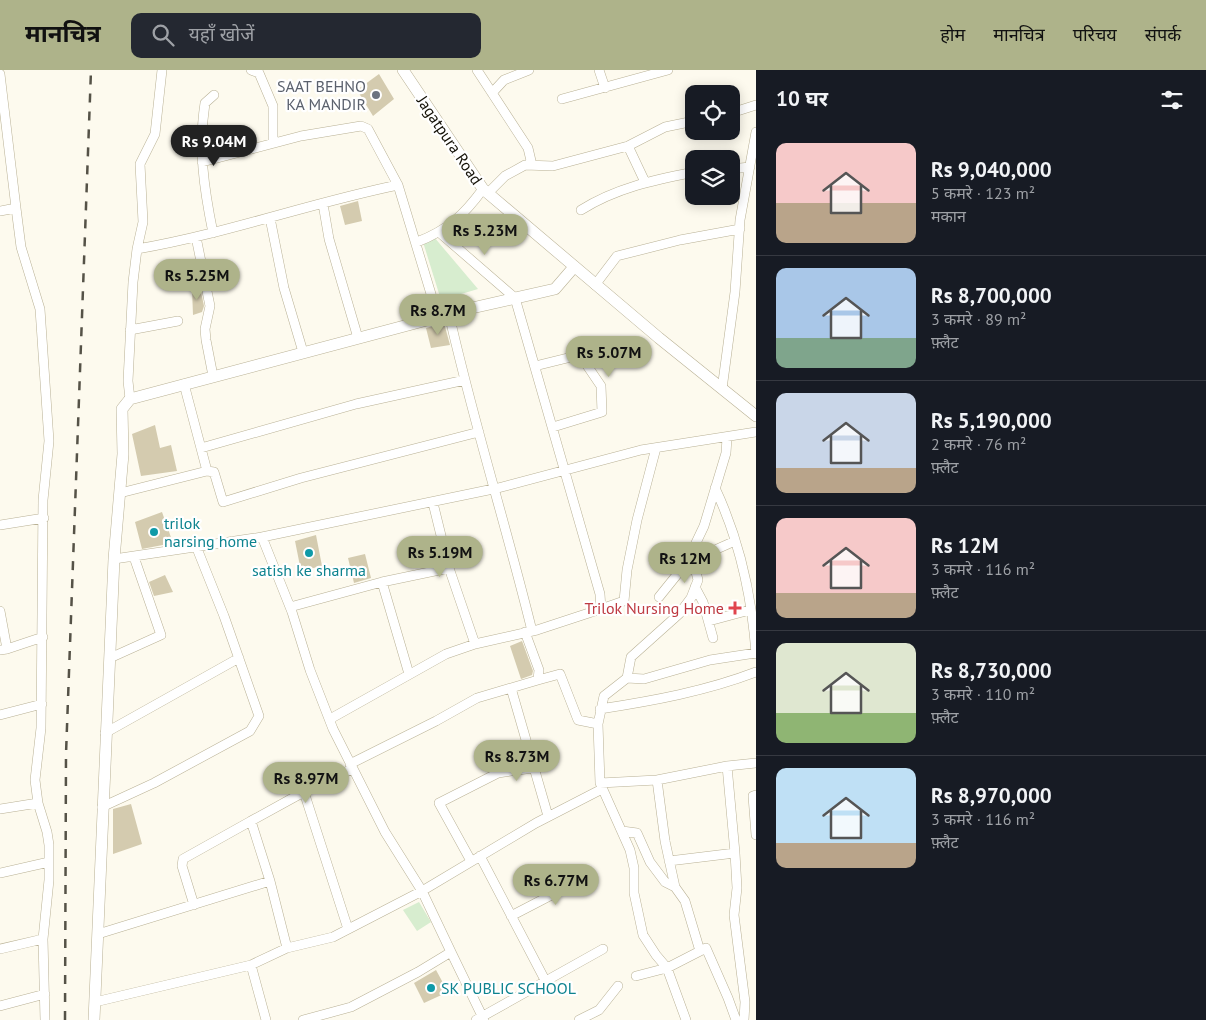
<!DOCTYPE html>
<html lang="hi">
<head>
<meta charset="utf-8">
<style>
  :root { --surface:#171b24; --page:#242831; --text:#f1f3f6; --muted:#9ea1a6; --line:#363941; --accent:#aeb38a }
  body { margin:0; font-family:"PT Sans","Noto Sans Devanagari",sans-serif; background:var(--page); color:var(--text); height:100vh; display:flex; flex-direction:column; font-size:19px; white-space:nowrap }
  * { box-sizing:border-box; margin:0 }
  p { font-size:16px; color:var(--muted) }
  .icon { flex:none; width:28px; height:28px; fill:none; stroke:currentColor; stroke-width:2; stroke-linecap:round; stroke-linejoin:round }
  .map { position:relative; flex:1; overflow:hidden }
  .sheet { display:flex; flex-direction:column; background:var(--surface); width:450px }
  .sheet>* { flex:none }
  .buttons { position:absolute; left:685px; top:15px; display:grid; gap:10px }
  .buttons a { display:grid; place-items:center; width:55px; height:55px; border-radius:10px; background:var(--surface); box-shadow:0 2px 12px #0003; font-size:25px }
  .price { position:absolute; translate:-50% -42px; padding:0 11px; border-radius:18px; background:var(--accent); color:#111; font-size:16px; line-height:32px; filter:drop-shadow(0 1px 2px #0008) }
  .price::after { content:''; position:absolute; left:50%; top:30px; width:15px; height:11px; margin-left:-8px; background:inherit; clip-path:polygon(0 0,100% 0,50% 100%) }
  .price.current { background:#222; color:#fff }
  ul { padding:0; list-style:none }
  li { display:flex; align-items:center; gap:15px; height:125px; padding:0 20px }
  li+li { border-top:1px solid var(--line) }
  li span { display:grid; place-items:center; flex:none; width:140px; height:100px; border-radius:10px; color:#555 }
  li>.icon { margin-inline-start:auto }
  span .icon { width:60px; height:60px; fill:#fffc; stroke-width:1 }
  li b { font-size:21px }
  h2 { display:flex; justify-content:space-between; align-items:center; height:60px; padding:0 20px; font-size:21px }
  header { display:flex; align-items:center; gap:30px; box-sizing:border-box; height:70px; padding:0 25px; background:var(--accent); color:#111 }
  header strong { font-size:24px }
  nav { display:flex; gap:28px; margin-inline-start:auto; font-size:18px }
  .search { width:350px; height:45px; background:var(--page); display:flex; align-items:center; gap:12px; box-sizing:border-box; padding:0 18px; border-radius:10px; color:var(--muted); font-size:19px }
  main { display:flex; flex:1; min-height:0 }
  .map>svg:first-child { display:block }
</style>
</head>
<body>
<header>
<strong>मानचित्र</strong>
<div class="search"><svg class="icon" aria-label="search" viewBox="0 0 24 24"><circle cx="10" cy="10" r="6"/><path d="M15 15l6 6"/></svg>यहाँ खोजें</div>
<nav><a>होम</a><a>मानचित्र</a><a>परिचय</a><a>संपर्क</a></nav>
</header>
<main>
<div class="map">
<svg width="756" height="950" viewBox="0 0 756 950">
  <rect width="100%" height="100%" fill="#fdfaee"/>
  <path fill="#d7edcf" d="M434,167L478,219L441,230L423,172Z
    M419,832L431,852L417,861L403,840Z"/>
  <path fill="#d4cbaf" d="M379,4L394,29L373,46L357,20Z
    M358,131L362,151L345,155L340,136Z
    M200,217L204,236L202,242L193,245L192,219Z
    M444,253L450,275L431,278L426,258Z
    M155,355L160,378L171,375L177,401L141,406L132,364Z
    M162,442L173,473L142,479L135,452Z
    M316,465L322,496L301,501L295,471Z
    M365,484L371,508L354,513L348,488Z
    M165,505L173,522L154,526L149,512Z
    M522,571L533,601L532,605L521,609L510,576Z
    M131,734L142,774L113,784V739Z
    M436,900L448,922L424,933L414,913Z"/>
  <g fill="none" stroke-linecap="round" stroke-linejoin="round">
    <g stroke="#b9b195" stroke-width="10">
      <path id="minor" d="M251,0L259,3L273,36V72
        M477,0L528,78L532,95
        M599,0L605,18
        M0,4L16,138L0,141
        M492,23L504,10L529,0
        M562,29L668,0
        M731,43L756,35
        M628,76L645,112
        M202,92L301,66L361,56L368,59L398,115
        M731,99L750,97
        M488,123L505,106L525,95L553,96L628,76L665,57L694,51
        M323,134L329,169L358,268
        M16,138L21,177L40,239L49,371L43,430L41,658L35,710L38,733L47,762L49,775V810L43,869L45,950
        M581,140C616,118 654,110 694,102
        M270,148L284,218L303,282
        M213,163C204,119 198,78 205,33L214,25
        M196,167L210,236L205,259L206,270L213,306
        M417,172C448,160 464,145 483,119
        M137,179C225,164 310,133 398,115L438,247
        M595,215L617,186L680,170L740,159
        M449,244C473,351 506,455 532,561
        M130,260L178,251
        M535,296L608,278
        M722,319L735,222L740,150L756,62
        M130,329L128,311L133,212L137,179L143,152L140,94L155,64L162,0
        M553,357L602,342L601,316L580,285
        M201,378L356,334L465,310
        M207,401L214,402L223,432L301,408L479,362
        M715,418C739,469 752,528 756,584
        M120,423L207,401L184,314
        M433,433L449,498L475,574
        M0,455L44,448
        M262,467L498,418L641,380L756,362
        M114,489L262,467L292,542L310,600L333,659L385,762L422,821L451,882
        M696,500L717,479L735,471
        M382,512L409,604
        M695,517L703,532L713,568
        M659,527L692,486
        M290,537L382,512L449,498
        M601,539L624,531L627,500L637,450L656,378
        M0,541L7,579L0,580
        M709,551L750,540
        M7,579L43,567
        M110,588L161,565L134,487
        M627,608L644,609L710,590L756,583
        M538,610L560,604L578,650L598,654
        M511,618L548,746
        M600,639C652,631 707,621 756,602
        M0,645L42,634
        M330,649L446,584L475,574L537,560L601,539L600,524L515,228L440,163
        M105,663L239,588
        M350,694L436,651L477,628L538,610L539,600L525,562
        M657,710L665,771L675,817
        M600,713L657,710L727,696L756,693
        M304,722L348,859
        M756,725L753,726L756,765
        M102,737L154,713L250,661L259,646L224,546L196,476
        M0,739L38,733
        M251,751L300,724L352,699
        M622,761L637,763L650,792L665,812L675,817L685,831L700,881
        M735,783L737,818L734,845L745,932L744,950
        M480,786L546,912
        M471,791L439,733L498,703L533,698
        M669,791L735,783L727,696
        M0,803L49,792
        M194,835L182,796L183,789L251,751L270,811
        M511,846L590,805
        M98,864L270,811L287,878
        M0,879L43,869
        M251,895L266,950
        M636,906L667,898L706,878L728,928L736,950
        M95,932L251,895L287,878L333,867L422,821L536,753L602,719
        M0,936L45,924
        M303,950L351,937L418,902L451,882L484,950
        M476,950L603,879
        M579,950L599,940L618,916
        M686,950L667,898L656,885L643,865L634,823V798L630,780L600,713L598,654L604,626L627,608L631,587L679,544L691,528L698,510L692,486L694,477L704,456L726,383L727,368"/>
    </g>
    <g stroke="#b9b195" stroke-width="12">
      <path id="tertiary" d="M403,0L483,119L659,268L756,346
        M94,950L114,489L123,384L122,339L130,329L472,238L555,219L574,197"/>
    </g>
    <use href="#minor" stroke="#fff" stroke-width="9"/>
    <use href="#tertiary" stroke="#fff" stroke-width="11"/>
    <path stroke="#555247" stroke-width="2.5" stroke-dasharray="9 9" stroke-linecap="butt" d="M65,950L66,684L91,0"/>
  </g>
  <circle fill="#6b7280" stroke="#fff" stroke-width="2" cx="376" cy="25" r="5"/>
  <g fill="#0f9aa8" stroke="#fff" stroke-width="2">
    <circle cx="154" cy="462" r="5"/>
    <circle cx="309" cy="483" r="5"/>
    <circle cx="431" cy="918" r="5"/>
  </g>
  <path fill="#e0444e" stroke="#fff" stroke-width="2" d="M732.5 530.5h5v5h5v5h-5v5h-5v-5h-5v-5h5z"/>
  <g text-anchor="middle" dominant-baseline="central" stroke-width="4.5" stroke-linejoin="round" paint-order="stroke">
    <g font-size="16" fill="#5b616d" stroke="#fff" text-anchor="end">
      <text x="366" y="16">SAAT BEHNO<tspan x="366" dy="18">KA MANDIR</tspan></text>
    </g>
    <g font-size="16" fill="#131006" stroke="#fff">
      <text transform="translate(450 70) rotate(56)">Jagatpura Road</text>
    </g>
    <g font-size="16" fill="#0d838f" stroke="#fff" text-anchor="start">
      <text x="164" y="453">trilok<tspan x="164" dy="18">narsing home</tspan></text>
      <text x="309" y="500" text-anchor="middle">satish ke sharma</text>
      <text x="441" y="918">SK PUBLIC SCHOOL</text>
    </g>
    <g font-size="16" fill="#be3a42" stroke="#fff" text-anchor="end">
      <text x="724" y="538">Trilok Nursing Home</text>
    </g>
  </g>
</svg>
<div class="buttons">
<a><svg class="icon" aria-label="locate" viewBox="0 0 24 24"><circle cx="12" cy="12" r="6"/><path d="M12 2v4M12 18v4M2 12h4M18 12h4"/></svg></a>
<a><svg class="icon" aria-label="layers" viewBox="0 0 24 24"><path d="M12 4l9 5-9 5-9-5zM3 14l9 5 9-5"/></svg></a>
</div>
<b class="price current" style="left:214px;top:97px">Rs 9.04M</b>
<b class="price" style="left:485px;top:186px">Rs 5.23M</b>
<b class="price" style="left:197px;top:231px">Rs 5.25M</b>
<b class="price" style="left:438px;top:266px">Rs 8.7M</b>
<b class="price" style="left:609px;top:308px">Rs 5.07M</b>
<b class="price" style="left:440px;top:508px">Rs 5.19M</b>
<b class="price" style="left:685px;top:514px">Rs 12M</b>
<b class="price" style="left:517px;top:712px">Rs 8.73M</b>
<b class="price" style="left:306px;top:734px">Rs 8.97M</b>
<b class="price" style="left:556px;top:836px">Rs 6.77M</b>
</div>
<section class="sheet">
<h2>10 घर<svg class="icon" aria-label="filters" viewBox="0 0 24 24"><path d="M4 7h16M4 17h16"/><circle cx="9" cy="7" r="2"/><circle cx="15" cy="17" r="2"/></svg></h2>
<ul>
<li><span style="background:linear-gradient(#f6c9c9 60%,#b9a48a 0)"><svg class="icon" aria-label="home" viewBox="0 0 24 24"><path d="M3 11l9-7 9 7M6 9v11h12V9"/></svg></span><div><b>Rs 9,040,000</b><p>5 कमरे · 123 m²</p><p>मकान</p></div></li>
<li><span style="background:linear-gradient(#a9c7e8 70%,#7fa58c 0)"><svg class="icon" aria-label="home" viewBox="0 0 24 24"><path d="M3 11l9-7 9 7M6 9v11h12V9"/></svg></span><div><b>Rs 8,700,000</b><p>3 कमरे · 89 m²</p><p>फ़्लैट</p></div></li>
<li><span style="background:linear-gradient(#c9d6e8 75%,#b9a48a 0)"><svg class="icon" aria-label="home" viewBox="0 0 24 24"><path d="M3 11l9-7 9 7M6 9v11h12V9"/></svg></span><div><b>Rs 5,190,000</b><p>2 कमरे · 76 m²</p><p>फ़्लैट</p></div></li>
<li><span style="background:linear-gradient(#f6c9c9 75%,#b9a48a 0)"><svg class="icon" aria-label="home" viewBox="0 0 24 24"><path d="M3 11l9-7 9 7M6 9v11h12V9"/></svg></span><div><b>Rs 12M</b><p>3 कमरे · 116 m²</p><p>फ़्लैट</p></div></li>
<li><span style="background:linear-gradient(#dfe7d0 70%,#8fb573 0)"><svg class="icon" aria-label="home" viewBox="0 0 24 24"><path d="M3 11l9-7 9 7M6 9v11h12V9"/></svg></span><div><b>Rs 8,730,000</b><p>3 कमरे · 110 m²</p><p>फ़्लैट</p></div></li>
<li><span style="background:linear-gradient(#bfe0f5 75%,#b9a48a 0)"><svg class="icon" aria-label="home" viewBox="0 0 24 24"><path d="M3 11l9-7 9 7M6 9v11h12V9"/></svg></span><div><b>Rs 8,970,000</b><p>3 कमरे · 116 m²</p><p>फ़्लैट</p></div></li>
</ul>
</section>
</main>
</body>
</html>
